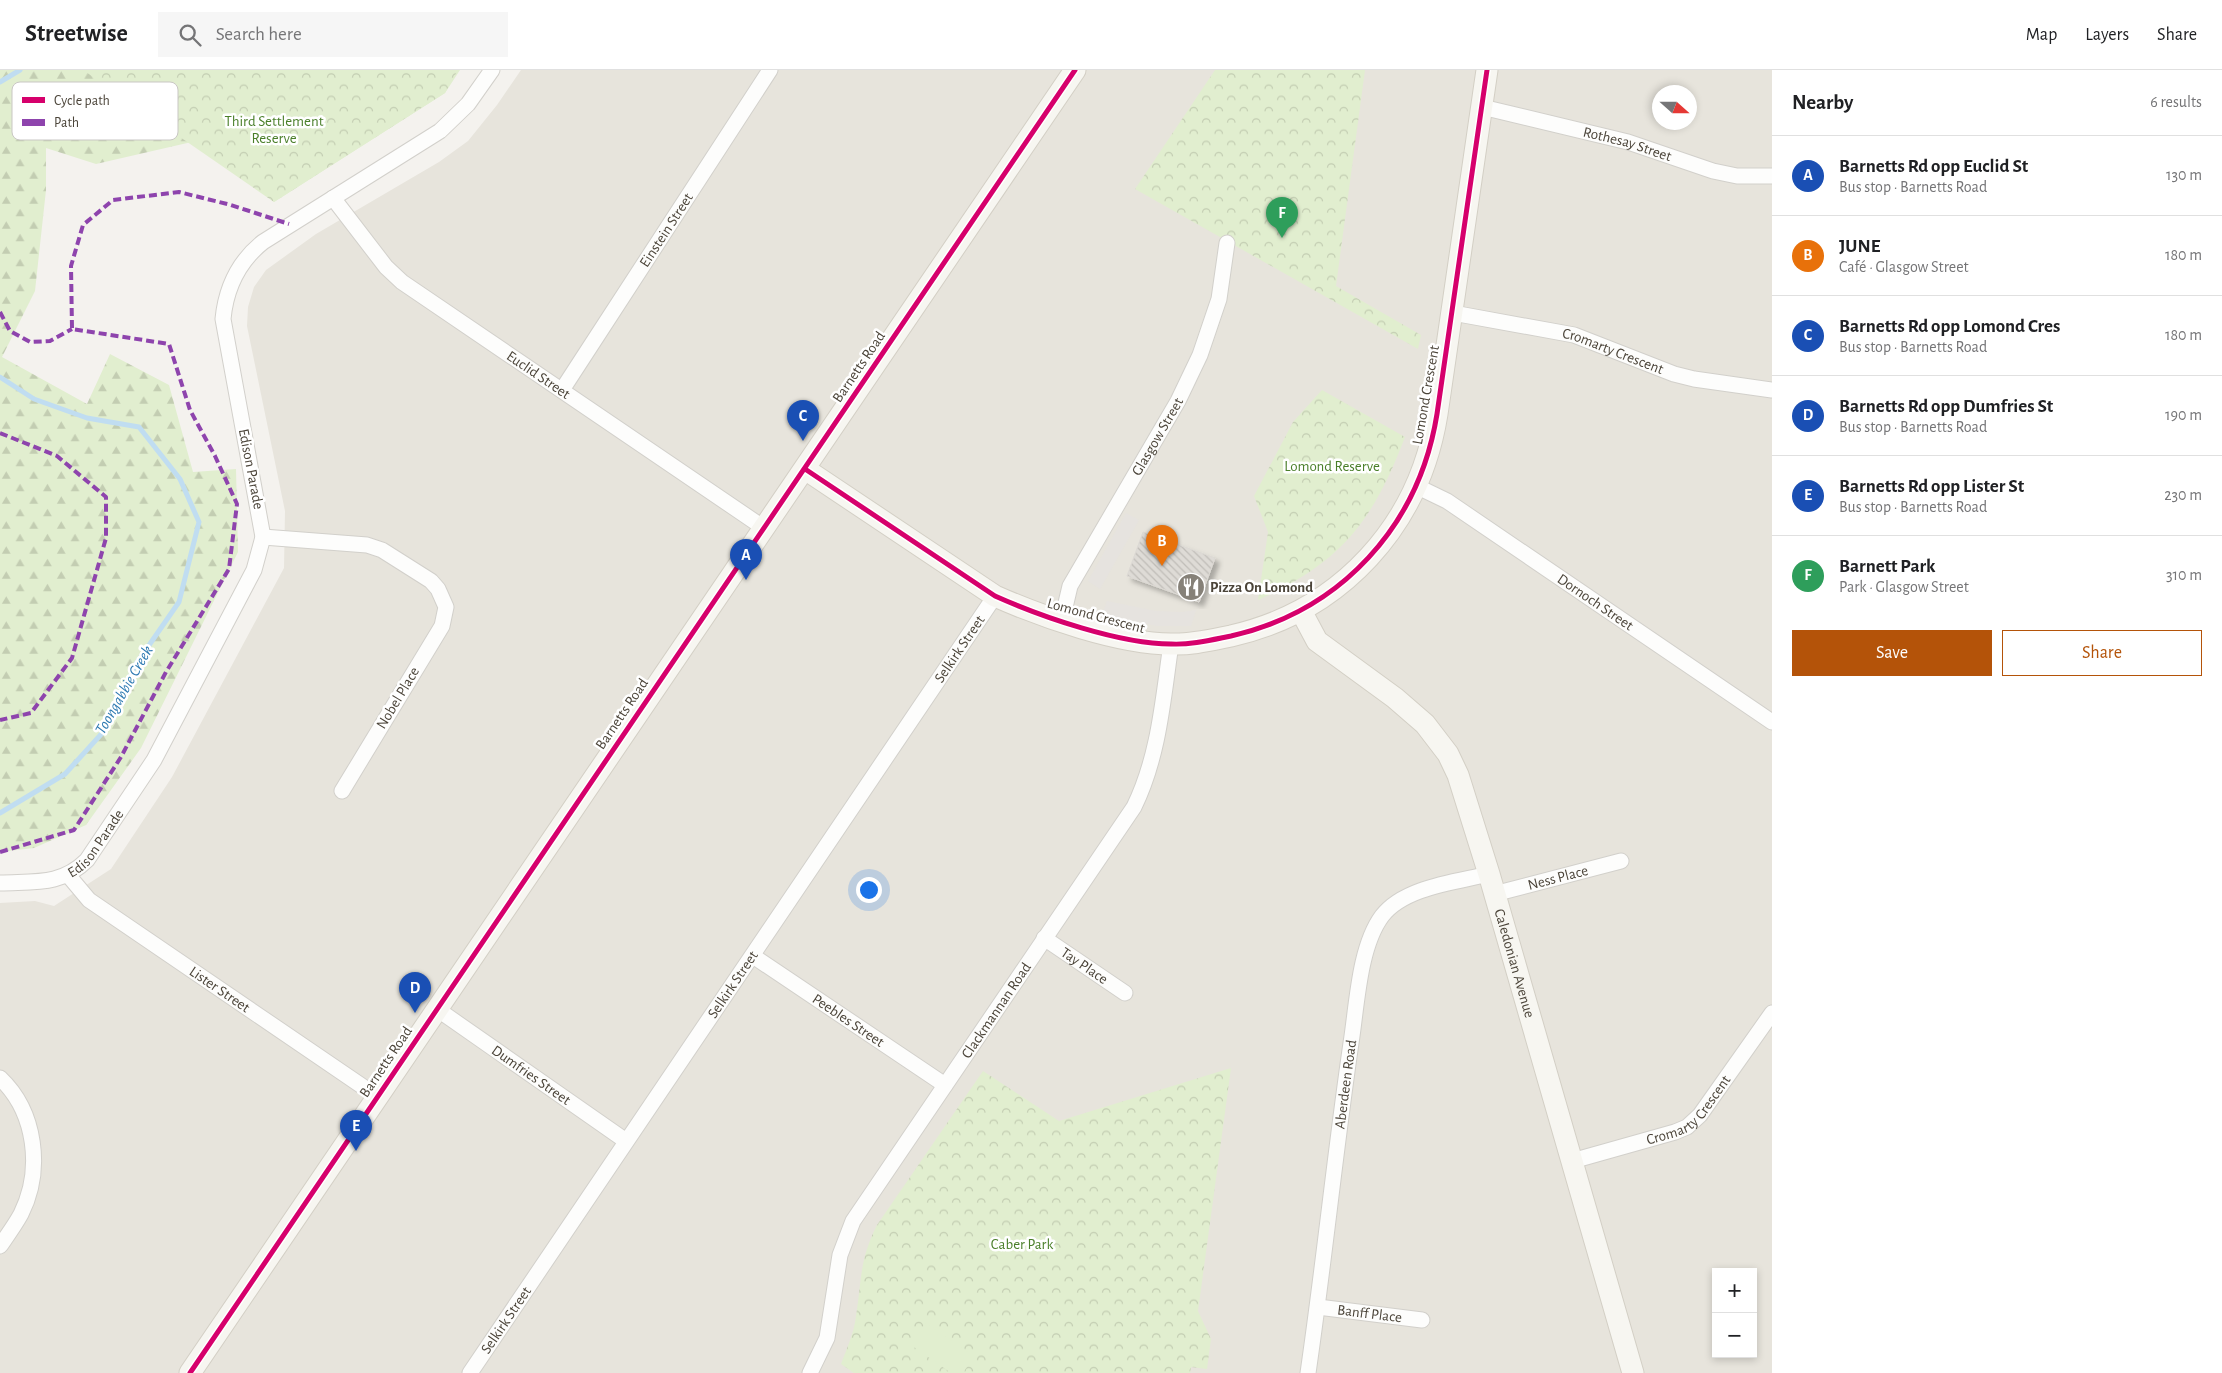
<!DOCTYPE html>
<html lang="en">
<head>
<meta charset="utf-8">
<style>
	body { margin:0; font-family:"Alegreya Sans",sans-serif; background:#f6f6f6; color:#202124 }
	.controls { position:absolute; right:15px; bottom:15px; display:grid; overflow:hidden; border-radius:0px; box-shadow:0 2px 8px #0003 }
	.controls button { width:45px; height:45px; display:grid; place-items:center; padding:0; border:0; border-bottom:1px solid #e0e0e0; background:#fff; color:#202124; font:25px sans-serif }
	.compass { position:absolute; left:1652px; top:15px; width:45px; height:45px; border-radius:50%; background:#fff; box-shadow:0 2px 8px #0003; rotate:111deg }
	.you { position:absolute; left:868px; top:819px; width:18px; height:18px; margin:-12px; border:4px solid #fff; border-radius:50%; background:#1a73e8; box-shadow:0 0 0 8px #1a73e833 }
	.badge { display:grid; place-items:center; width:32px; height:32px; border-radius:50%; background:#b45309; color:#fff; font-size:16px; font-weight:700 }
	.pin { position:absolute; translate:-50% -41px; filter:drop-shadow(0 1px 2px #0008) }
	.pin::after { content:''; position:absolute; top:26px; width:18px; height:15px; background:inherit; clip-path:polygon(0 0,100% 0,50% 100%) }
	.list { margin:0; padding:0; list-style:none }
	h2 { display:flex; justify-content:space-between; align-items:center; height:65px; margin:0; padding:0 20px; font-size:21px }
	h2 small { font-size:16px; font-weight:400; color:#757577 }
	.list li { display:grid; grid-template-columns:32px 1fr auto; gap:15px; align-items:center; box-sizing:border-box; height:80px; padding:0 20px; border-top:1px solid #e0e0e0 }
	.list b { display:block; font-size:19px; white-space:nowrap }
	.list p { margin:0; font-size:16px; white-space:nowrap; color:#757577 }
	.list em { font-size:16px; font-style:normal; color:#757577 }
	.actions { display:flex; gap:10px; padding:15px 20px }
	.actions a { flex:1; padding:11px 0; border:1px solid #b45309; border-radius:0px; text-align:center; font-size:18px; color:#b45309 }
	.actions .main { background:#b45309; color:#fff }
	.icon { flex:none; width:28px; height:28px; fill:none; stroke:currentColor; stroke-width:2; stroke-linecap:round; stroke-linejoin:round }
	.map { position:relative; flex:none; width:1772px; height:1303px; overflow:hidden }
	header { display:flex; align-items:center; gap:30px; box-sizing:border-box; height:70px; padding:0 25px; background:#fff; border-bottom:1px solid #e0e0e0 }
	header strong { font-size:24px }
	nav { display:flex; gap:28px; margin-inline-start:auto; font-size:18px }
	.search { width:350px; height:45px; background:#f6f6f6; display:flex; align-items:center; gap:12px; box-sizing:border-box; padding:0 18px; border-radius:0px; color:#757577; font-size:19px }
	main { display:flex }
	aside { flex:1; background:#fff }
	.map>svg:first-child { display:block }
	.residential { fill:#e7e4dc; fill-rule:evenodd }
	.forest { fill:url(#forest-firs) }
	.park { fill:url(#park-crowns) }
	.garden { fill:#e1eecf }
	.parking { fill:#e6e3df }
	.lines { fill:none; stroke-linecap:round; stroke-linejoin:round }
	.stream { stroke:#c0ddf1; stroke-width:5 }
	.building { fill:url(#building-back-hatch); stroke:#dcd9d4; filter:url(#shadow) }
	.street-casing { stroke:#d2d0cb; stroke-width:17 }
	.secondary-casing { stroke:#d3cfc5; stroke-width:23 }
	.street { stroke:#fdfdfc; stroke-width:15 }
	.secondary { stroke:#f7f6f1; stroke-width:21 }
	.quiet { stroke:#8e44ad; stroke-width:4; stroke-dasharray:8 4; stroke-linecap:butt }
	.cycleway-casing { stroke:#fff; stroke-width:8 }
	.cycleway { stroke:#d6006c; stroke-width:5 }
	.labels { text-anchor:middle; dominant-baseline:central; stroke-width:5; stroke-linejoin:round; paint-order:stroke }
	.park-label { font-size:15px; fill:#4a7f2a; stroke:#fff }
	.street-label { font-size:15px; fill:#4b4439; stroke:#fff }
	.poi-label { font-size:15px; font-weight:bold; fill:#4b4439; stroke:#fff; text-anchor:start }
	.water-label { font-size:16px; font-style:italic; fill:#2e7ab2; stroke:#fff }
	.key { fill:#fff; stroke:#c9c7c4; stroke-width:1 }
	.key-label { font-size:14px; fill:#4b4439 }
</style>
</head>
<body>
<header>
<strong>Streetwise</strong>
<div class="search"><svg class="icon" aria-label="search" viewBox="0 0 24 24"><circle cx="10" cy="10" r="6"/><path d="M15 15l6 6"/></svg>Search here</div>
<nav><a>Map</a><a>Layers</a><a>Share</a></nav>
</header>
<main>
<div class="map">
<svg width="1772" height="1303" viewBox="0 0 1772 1303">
	<defs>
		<pattern id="forest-firs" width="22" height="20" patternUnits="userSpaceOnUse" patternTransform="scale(1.25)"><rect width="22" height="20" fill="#e1eecf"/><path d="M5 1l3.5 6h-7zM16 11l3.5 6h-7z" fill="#c3cdb2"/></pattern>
		<pattern id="park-crowns" width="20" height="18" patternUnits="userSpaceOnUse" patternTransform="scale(1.25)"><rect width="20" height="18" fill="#e1eecf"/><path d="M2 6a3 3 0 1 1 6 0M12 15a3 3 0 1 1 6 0" fill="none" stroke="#c3cdb2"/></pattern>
		<pattern id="building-back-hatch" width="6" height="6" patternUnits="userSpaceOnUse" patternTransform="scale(1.25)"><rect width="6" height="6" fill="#dedbd6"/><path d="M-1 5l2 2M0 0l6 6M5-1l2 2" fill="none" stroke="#c0bdb8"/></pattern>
		<filter id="shadow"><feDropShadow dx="4.5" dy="4.5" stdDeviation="2.5" flood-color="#0004"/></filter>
	</defs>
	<rect width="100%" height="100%" fill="#f4f2ee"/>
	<path class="residential" d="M521 0H1772V1303H0V833L35 831 54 836 111 799 172 707 284 498 285 441 247 256 248 237 254 217 266 200 316 164 439 92 468 71 497 35ZM1660 22H1690V52H1660ZM1716 1202H1753V1284H1716Z"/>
	<polygon class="forest" points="0,0 460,0 445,23 274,132 196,71 96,94 46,78 46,120 35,221 2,287 87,334 110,284 169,315 193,402 236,399 238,482 141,678 86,755 34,778 0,782"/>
	<g class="park">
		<polygon points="83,0 458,0 445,23 274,132"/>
		<polygon points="1215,0 1365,0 1336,216 1421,265 1418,279 1135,119"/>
		<path d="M1322 320 1405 367C1373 451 1342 492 1258 530L1268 462 1254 426 1293 352Z"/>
		<path d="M1231 998 1198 1241 1211 1269 1207 1299 1191 1297 1190 1303H854L841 1294C847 1278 854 1263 856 1246 862 1209 859 1191 877 1155L983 1001 1059 1051Z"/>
	</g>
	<polygon class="garden" points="926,1253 974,1286 963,1303 951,1303 911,1275"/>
	<g class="parking">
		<polygon points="1126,443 1139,450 1100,519 1088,511"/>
		<polygon points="1107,531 1156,541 1182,542 1196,540 1191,556 1157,556 1102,545"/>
	</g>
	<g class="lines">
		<g class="stream">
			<polyline points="0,12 20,0"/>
			<polyline points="0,307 34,329 87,348 139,357 180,409 199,452 179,532 136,594 105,660 65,704 0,743"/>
		</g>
	</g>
	<polygon class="building" points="1143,462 1215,488 1199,532 1127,506"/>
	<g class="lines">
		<g class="street-casing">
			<g id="street">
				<path id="s1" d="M1482 37 1628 72 1713 101 1737 106H1772"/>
				<path id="s2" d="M333 128 386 197 402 212 764 458"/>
				<path id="s3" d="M1453 243 1574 265 1674 304 1694 309 1772 320"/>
				<path id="s4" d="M562 320 770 0"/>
				<path id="s5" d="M1416 416 1447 431 1772 652"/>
				<polyline points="263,467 367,475 382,480 431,511 438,519 446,537 442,556 342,721"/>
				<path id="s6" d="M1062 550 1070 516 1178 331 1200 285 1219 229 1227 173"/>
				<path id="s7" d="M68 805 89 830 378 1027"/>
				<path id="s8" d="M0 813C34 811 61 816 87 790L154 690 254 500 263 467 223 249C226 218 238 192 263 172L440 61 468 34 492 0"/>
				<path id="s9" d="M1494 824 1621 791"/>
				<path id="s10" d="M1044 868 1125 923"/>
				<path id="s11" d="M753 886 945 1015"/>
				<path id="s12" d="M437 939 626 1071"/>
				<path d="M0 1008C36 1042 43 1100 21 1144 15 1155 7 1166 0 1176"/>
				<path id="s13" d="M1572 1091 1675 1062 1687 1057 1700 1045 1772 943"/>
				<path id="s14" d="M1318 1237 1422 1250"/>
				<path id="s15" d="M470 1303 995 526"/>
				<path id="s16" d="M810 1303 827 1268 840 1185 853 1151 1134 737C1159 686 1163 629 1171 574"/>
				<path id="s17" d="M1308 1303C1324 1193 1335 1083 1351 973 1357 935 1359 877 1382 846 1404 817 1456 812 1489 804"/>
			</g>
		</g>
		<g class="secondary-casing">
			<g id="secondary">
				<path d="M805 399 995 526C1042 547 1120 574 1171 574 1191 575 1211 570 1231 566 1341 541 1419 456 1437 344L1487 0"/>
				<path id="s18" d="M1301 541 1317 571 1395 628 1425 654 1448 684 1458 705 1489 804 1633 1303"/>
				<polyline points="190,1303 1075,0"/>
			</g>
		</g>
		<use href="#street" class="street"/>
		<use href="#secondary" class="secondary"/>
		<g class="quiet">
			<polyline points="0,242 10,261 30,272 50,271 72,259"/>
			<polyline points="0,363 57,386 106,427 106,468 72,588 31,643 0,650"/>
			<polyline points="0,782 74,760 121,687 166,602 229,499 237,434 215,386 190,340 169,274 72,259 71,196 83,155 113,130 179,122 231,135 289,154"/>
		</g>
		<g class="cycleway-casing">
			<g id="cycleway">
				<path d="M805 399 995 526C1042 547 1120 574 1171 574 1191 575 1211 570 1231 566 1341 541 1419 456 1437 344L1487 0"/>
				<polyline points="190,1303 1075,0"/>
			</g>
		</g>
		<use href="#cycleway" class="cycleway"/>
	</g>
	<defs>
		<g id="restaurant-disc" transform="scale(1.4375)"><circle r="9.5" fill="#868178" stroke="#fff"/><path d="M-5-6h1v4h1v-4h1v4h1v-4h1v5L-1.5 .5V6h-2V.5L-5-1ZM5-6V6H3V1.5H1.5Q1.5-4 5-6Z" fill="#fff"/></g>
	</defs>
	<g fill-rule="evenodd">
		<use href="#restaurant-disc" x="1191" y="517"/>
	</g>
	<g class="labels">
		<g class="park-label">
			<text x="274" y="51">Third Settlement<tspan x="274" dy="17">Reserve</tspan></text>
			<text x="1332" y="396">Lomond Reserve</text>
			<text x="1022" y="1174">Caber Park</text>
		</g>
		<g class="street-label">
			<text stroke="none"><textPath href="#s1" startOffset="150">Rothesay Street</textPath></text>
			<text stroke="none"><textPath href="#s4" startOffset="191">Einstein Street</textPath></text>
			<text stroke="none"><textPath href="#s3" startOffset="165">Cromarty Crescent</textPath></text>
			<text transform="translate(859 297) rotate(-56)">Barnetts Road</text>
			<text stroke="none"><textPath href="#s2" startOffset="274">Euclid Street</textPath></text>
			<text transform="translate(1426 325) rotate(-80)">Lomond Crescent</text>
			<text stroke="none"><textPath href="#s6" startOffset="208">Glasgow Street</textPath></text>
			<text transform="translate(251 399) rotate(79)">Edison Parade</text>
			<text stroke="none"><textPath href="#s5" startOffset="214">Dornoch Street</textPath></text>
			<text transform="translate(1096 546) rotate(15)">Lomond Crescent</text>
			<text stroke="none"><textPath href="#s15" startOffset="874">Selkirk Street</textPath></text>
			<text transform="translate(398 628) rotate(-59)">Nobel Place</text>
			<text transform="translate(622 644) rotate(-56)">Barnetts Road</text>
			<text stroke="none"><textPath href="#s8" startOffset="111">Edison Parade</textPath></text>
			<text stroke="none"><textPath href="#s9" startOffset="66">Ness Place</textPath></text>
			<text stroke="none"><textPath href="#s18" startOffset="428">Caledonian Avenue</textPath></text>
			<text stroke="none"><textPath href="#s10" startOffset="49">Tay Place</textPath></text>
			<text stroke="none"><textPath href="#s15" startOffset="469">Selkirk Street</textPath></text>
			<text stroke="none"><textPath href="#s7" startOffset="191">Lister Street</textPath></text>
			<text stroke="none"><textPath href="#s16" startOffset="414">Clackmannan Road</textPath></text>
			<text stroke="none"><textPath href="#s11" startOffset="115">Peebles Street</textPath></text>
			<text transform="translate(386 992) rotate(-56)">Barnetts Road</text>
			<text stroke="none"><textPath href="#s12" startOffset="115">Dumfries Street</textPath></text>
			<text stroke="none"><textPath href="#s17" startOffset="291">Aberdeen Road</textPath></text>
			<text stroke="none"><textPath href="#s13" startOffset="131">Cromarty Crescent</textPath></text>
			<text stroke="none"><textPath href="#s14" startOffset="52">Banff Place</textPath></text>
			<text stroke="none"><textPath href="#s15" startOffset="64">Selkirk Street</textPath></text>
		</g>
		<g class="poi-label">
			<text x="1210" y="517">Pizza On Lomond</text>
		</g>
		<g class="water-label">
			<text transform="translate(124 620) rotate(-60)">Toongabbie Creek</text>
		</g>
	</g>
	<rect x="12" y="12" width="166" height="58" rx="8" class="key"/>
	<rect x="22" y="27" width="23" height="6" fill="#d6006c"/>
	<rect x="22" y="49" width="23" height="7" fill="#8e44ad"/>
	<g class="key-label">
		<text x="54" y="35">Cycle path</text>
		<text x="54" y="57">Path</text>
	</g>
</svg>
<div class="controls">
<button>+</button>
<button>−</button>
</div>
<svg class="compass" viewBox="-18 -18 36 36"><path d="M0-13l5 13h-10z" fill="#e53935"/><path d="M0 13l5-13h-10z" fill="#757577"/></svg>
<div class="you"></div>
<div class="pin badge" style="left:746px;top:510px;background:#1a4fb4">A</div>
<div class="pin badge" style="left:1162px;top:496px;background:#e8710a">B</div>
<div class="pin badge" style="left:803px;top:371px;background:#1a4fb4">C</div>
<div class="pin badge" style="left:415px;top:943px;background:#1a4fb4">D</div>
<div class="pin badge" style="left:356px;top:1081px;background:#1a4fb4">E</div>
<div class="pin badge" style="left:1282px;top:168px;background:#2e9e5b">F</div>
</div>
<aside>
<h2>Nearby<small>6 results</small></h2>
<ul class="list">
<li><span class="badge" style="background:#1a4fb4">A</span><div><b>Barnetts Rd opp Euclid St</b><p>Bus stop · Barnetts Road</p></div><em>130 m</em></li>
<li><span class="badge" style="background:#e8710a">B</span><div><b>JUNE</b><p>Café · Glasgow Street</p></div><em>180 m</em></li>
<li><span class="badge" style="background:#1a4fb4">C</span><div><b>Barnetts Rd opp Lomond Cres</b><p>Bus stop · Barnetts Road</p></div><em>180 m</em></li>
<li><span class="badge" style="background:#1a4fb4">D</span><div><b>Barnetts Rd opp Dumfries St</b><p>Bus stop · Barnetts Road</p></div><em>190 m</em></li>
<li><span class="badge" style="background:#1a4fb4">E</span><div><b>Barnetts Rd opp Lister St</b><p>Bus stop · Barnetts Road</p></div><em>230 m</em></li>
<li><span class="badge" style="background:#2e9e5b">F</span><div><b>Barnett Park</b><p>Park · Glasgow Street</p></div><em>310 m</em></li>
</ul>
<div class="actions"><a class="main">Save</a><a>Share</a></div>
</aside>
</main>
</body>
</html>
